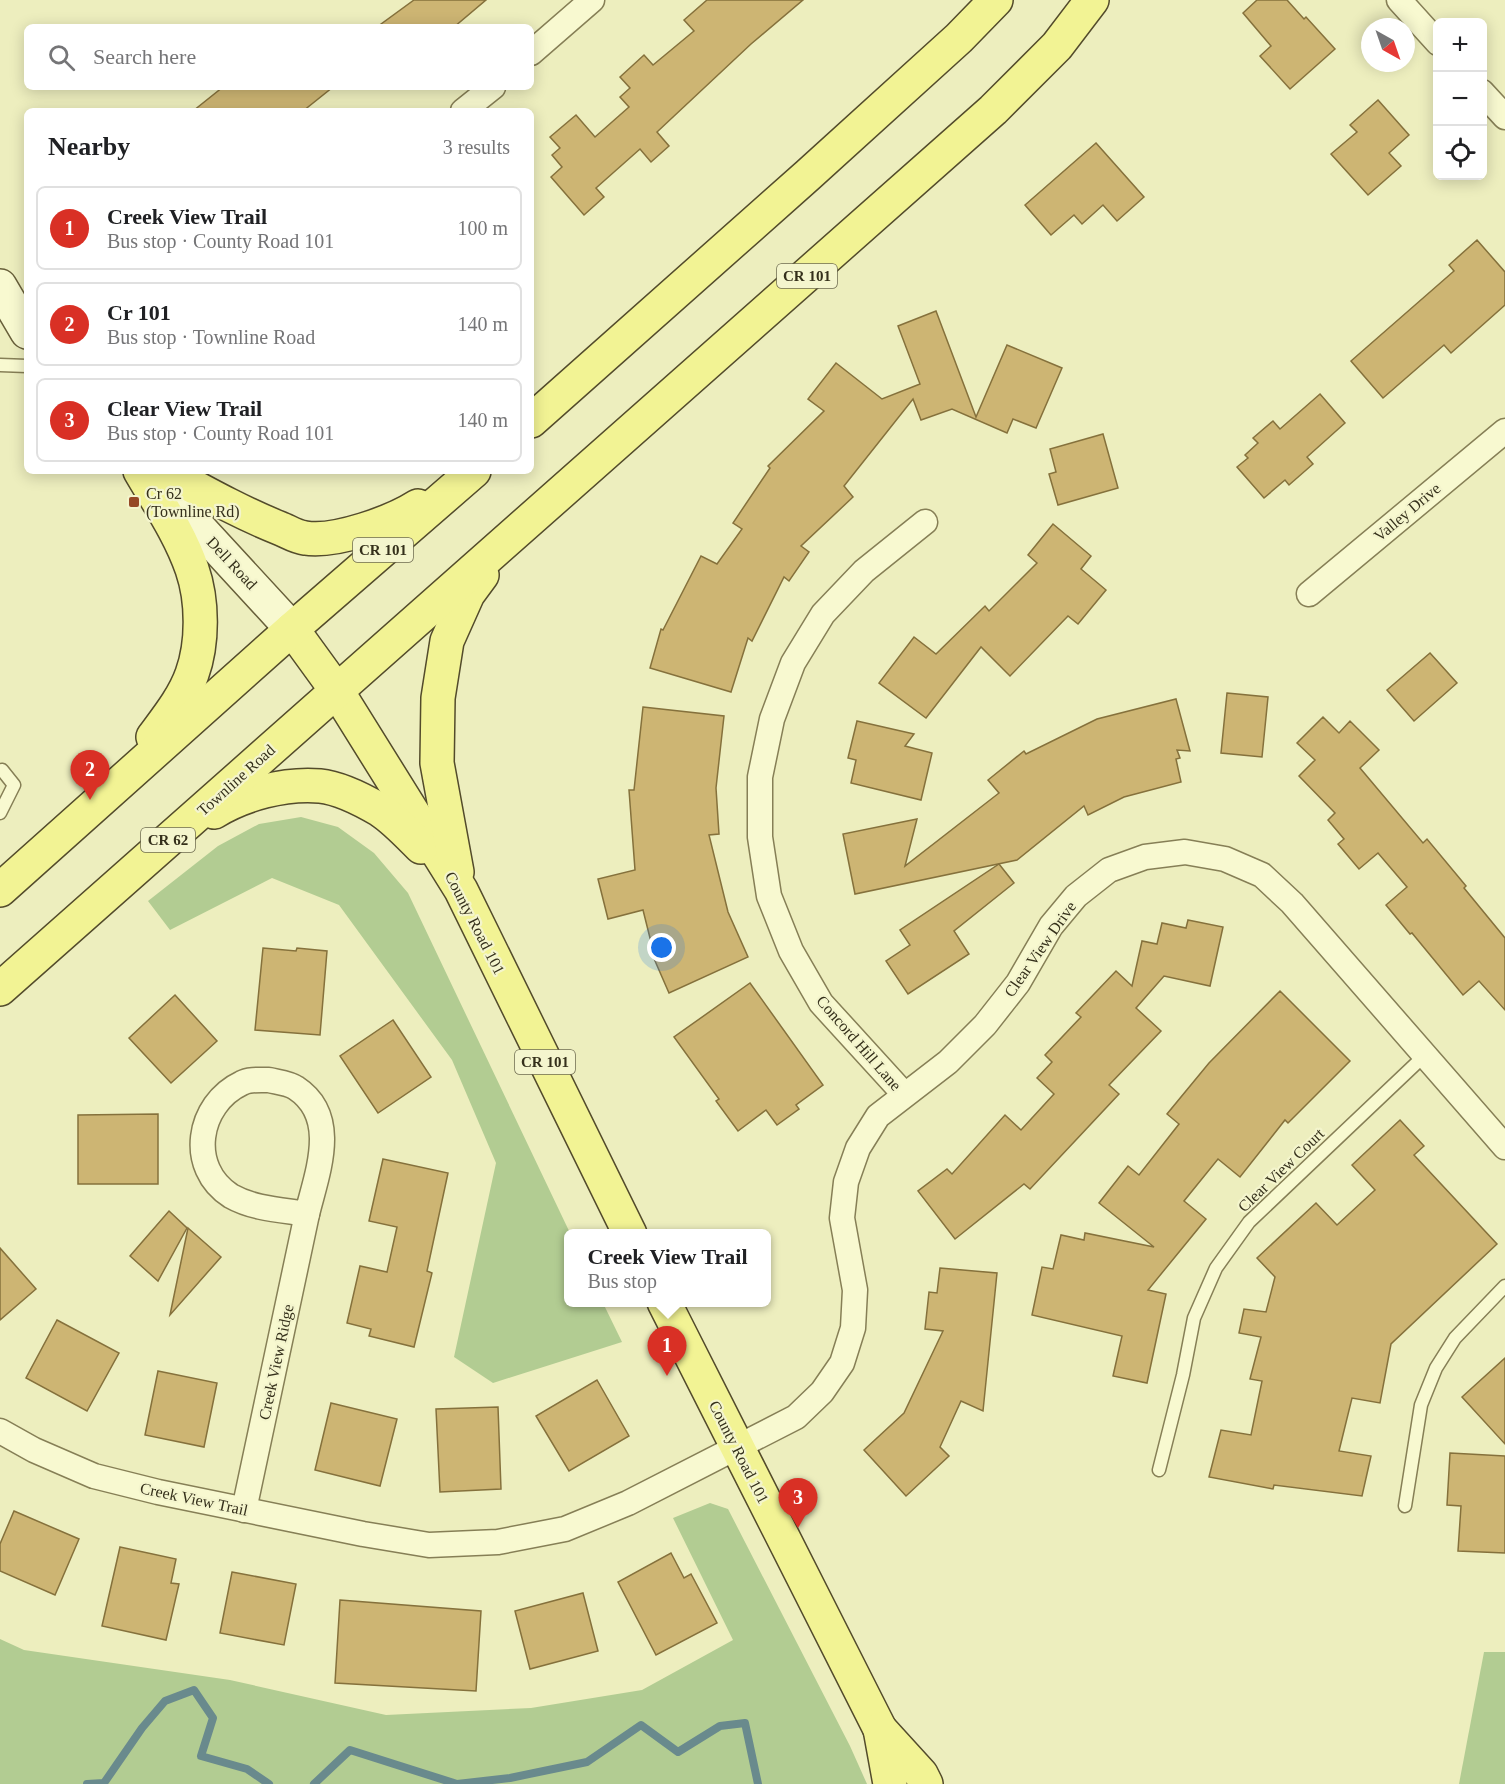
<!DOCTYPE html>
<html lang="en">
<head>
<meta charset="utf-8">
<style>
	body { margin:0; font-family:"Times New Roman",serif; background:#f2f2f2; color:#202124 }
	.controls { position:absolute; right:18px; top:18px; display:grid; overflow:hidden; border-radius:9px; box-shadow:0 3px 15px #0003 }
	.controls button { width:54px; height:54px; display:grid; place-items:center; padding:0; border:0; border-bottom:2px solid #e0e0e0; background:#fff; color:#202124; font:30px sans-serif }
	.compass { position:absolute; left:1361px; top:18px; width:54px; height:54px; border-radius:50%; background:#fff; box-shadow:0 3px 15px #0003; rotate:140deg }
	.you { position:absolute; left:662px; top:948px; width:21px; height:21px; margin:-15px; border:4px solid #fff; border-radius:50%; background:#1a73e8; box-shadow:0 0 0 9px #1a73e833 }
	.badge { display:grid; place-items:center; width:39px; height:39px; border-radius:50%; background:#d93025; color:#fff; font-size:20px; font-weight:700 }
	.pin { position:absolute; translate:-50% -50px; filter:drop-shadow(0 2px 3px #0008) }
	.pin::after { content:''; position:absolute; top:32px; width:21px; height:18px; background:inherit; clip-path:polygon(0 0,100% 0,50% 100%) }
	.popup { position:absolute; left:564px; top:1229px; width:207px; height:78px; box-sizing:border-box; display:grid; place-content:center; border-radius:9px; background:#fff; filter:drop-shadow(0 2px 4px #0005); font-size:20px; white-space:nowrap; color:#757577 }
	.popup b { font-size:22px; color:#202124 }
	.popup::after { content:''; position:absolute; left:50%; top:100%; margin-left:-12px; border:12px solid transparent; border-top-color:#fff }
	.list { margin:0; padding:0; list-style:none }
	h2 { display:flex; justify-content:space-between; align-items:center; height:78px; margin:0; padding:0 24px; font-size:26px }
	h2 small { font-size:20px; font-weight:400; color:#757577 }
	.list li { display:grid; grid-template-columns:39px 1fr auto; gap:18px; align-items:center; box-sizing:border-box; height:84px; margin:0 12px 12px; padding:0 12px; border:2px solid #e0e0e0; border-radius:9px }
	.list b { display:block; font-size:22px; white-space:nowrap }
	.list p { margin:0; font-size:20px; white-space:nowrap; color:#757577 }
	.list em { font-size:20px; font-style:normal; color:#757577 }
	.icon { flex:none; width:33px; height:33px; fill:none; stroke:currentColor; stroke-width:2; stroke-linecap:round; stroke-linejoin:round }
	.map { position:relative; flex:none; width:1505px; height:1784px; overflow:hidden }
	.search { position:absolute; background:#fff; box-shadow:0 3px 15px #0003; left:24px; top:24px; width:510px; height:66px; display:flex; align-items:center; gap:15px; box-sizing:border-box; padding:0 21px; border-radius:9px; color:#757577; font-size:22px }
	.panel { position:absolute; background:#fff; box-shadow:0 3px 15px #0003; left:24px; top:108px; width:510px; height:366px; border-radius:9px }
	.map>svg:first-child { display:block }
	.green { fill:#b2cc92 }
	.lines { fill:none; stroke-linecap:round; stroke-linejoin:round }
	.stream { stroke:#698a8d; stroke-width:8 }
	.building { fill:#cdb573; stroke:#85713c; stroke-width:1.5 }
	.lane-casing { stroke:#867f56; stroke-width:15 }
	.street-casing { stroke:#867f56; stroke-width:27 }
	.secondary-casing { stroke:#685f3a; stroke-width:36 }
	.primary-casing { stroke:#534b2b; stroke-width:36 }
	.lane { stroke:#f8f9d0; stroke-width:12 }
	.street { stroke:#f8f9d0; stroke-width:24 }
	.secondary { stroke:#f8f9d0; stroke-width:33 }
	.primary { stroke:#f2f394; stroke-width:33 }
	.poi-dot { fill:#964926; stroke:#f4f5cd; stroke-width:2 }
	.labels { text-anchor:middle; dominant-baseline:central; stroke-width:4.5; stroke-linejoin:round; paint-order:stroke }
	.shield { fill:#f4f5cd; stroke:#6e6b50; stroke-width:1.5 }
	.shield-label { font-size:15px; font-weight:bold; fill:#35301b }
	.poi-label { font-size:16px; fill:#35301b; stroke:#f4f5cd; text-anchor:start }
	.street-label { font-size:16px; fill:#35301b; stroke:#f4f5cd }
</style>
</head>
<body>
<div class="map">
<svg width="1505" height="1784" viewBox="0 0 1505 1784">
	<rect width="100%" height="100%" fill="#edeebe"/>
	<g class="green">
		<polygon points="301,817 338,827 374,853 408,893 570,1233 568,1234 568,1302 603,1303 622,1342 493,1383 454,1357 496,1163 452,1060 339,905 272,878 170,930 148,901 218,846 259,824"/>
		<polygon points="710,1503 728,1509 850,1746 867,1784 0,1784 0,1639 24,1650 230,1680 386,1715 531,1708 642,1690 733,1640 673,1518"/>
		<polygon points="1484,1652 1505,1652 1505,1784 1459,1784"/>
	</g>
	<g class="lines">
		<g class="stream">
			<polyline points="87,1784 104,1783 142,1728 165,1701 194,1690 213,1718 201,1756 247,1769 269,1784"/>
			<polyline points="314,1784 350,1750 457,1784 510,1778 587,1762 641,1725 678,1752 720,1726 745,1723 758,1784"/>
		</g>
	</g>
	<g class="building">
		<polygon points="414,0 486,0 454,27 377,27"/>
		<polygon points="707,0 803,0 751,44 657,132 669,146 651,162 640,149 596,188 604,197 584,215 551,177 562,167 552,155 560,148 550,137 576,115 595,137 629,107 620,97 630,88 620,77 644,55 653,65 694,31 684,20"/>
		<polygon points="1257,0 1287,0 1304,19 1306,17 1335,49 1290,89 1260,56 1271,46 1243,13"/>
		<polygon points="223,87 333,87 303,111 193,111"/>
		<polygon points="1378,100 1409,135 1389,153 1401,166 1368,195 1331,154 1357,132 1350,125"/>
		<polygon points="1096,143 1144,197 1117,221 1103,205 1082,224 1074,215 1051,235 1025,205"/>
		<polygon points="1477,240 1505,272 1505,305 1451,353 1444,345 1383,398 1351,361 1454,271 1449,265"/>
		<polygon points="936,311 976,417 1007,345 1062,368 1036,428 1013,419 1007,433 952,409 921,420 913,399 844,486 853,497 801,546 809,552 789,581 784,577 752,641 748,638 731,692 650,668 661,629 663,630 701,556 717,564 742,529 733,523 770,468 768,466 824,411 808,399 836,363 882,399 920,384 898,326"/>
		<polygon points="1320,394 1345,423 1307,457 1313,464 1289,485 1285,480 1264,498 1237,467 1248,458 1245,455 1258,443 1253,438 1273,421 1280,429"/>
		<polygon points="1103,434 1118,488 1058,505 1049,474 1056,472 1050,449"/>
		<polygon points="1053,524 1091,556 1081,569 1106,590 1078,624 1068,616 1010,676 981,647 926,718 879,683 914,637 936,654 985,606 989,611 1037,563 1028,555"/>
		<polygon points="1430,653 1457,683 1414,721 1387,690"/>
		<polygon points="1227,693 1268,697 1262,757 1221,753"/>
		<polygon points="1176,699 1190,751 1177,750 1180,758 1176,759 1181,782 1124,797 1088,815 1084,806 1017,860 855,894 843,834 917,819 905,866 999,793 988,780 1024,751 1026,754 1097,719"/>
		<polygon points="643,707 724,716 716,788 719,834 709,835 728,912 748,957 669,993 652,954 654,954 643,910 608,919 598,879 635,870 629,790 634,790"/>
		<polygon points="1323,717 1339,733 1350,721 1379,750 1360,768 1423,843 1427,839 1466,886 1464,888 1505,938 1505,1010 1479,981 1463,995 1412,933 1410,934 1386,905 1407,887 1378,853 1359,869 1338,844 1344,839 1328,820 1335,813 1299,776 1315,760 1297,743"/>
		<polygon points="857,721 914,734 905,746 932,753 921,800 851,783 856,760 848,758"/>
		<polygon points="999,864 1014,883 954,931 969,954 908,994 886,961 910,945 900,930"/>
		<polygon points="1188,920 1223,927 1210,986 1164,976 1136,1008 1161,1031 1109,1085 1119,1094 1030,1189 1024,1184 955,1239 918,1191 947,1169 952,1174 1005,1115 1021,1130 1054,1094 1037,1078 1052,1062 1045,1055 1081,1017 1076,1013 1116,971 1132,986 1142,941 1157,944 1162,923 1186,928"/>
		<polygon points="263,948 296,951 297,948 327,951 320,1035 255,1030"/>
		<polygon points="750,983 823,1085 796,1105 799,1109 777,1125 766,1110 738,1131 716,1101 719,1099 674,1037"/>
		<polygon points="1280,991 1350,1061 1288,1123 1285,1120 1240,1177 1218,1159 1184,1201 1206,1219 1148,1290 1166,1294 1147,1383 1113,1376 1122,1336 1032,1315 1042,1267 1053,1269 1061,1235 1084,1240 1085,1233 1154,1247 1099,1203 1128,1166 1139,1175 1179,1124 1167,1114 1209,1063"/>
		<polygon points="175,995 217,1041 171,1083 129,1038"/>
		<polygon points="393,1020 431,1077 378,1113 340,1056"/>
		<polygon points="158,1114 158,1184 78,1184 78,1115"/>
		<polygon points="1400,1120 1424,1146 1414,1155 1497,1244 1391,1344 1380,1403 1352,1398 1339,1451 1371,1456 1362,1496 1274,1485 1273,1489 1209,1477 1221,1430 1251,1435 1262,1381 1250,1379 1261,1337 1239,1333 1244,1309 1266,1312 1275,1277 1257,1258 1316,1203 1337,1225 1375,1190 1352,1165"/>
		<polygon points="383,1159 448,1173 427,1271 432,1273 414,1347 369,1336 371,1329 347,1323 360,1266 387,1272 397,1227 369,1221"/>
		<polygon points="169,1211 187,1228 158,1281 130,1256"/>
		<polygon points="188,1228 221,1257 170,1315"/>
		<polygon points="0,1248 36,1289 0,1320"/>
		<polygon points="940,1268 997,1273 983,1411 961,1401 940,1447 949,1456 906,1496 864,1450 904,1413 943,1331 925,1329 929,1292 937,1293"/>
		<polygon points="57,1320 119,1353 87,1411 26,1378"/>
		<polygon points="1505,1358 1505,1444 1462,1397"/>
		<polygon points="158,1371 217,1383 204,1447 145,1435"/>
		<polygon points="597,1380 629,1436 569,1471 536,1416"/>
		<polygon points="331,1403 397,1419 380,1486 315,1470"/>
		<polygon points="498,1407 501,1489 440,1492 436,1409"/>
		<polygon points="1450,1453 1505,1456 1505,1553 1458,1551 1461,1506 1447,1505"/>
		<polygon points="14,1511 79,1539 55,1595 0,1571 0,1544"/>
		<polygon points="120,1547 176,1559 171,1583 179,1584 166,1640 102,1626"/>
		<polygon points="671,1553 684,1578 691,1574 717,1623 656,1655 618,1582"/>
		<polygon points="232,1572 296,1584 284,1645 220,1633"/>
		<polygon points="583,1593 598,1651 530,1669 515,1611"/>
		<polygon points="340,1600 481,1611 476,1691 335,1683"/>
	</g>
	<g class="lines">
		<g class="lane-casing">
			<g id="lane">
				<polyline points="0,365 27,366"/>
				<polyline points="0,813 14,785 2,770"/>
				<polyline points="1159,1470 1183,1375 1194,1318 1216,1268 1249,1222 1424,1056"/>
				<polyline points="1405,1506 1421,1405 1436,1368 1455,1338 1505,1286"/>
			</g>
		</g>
		<g class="street-casing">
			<g id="street">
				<polyline points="1399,0 1438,43"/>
				<polyline points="531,53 592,0"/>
				<polyline points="1482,92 1505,117"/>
				<polyline points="463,111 493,87"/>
				<polyline points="1309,594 1505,431"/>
				<path d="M269 1080C277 1082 289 1083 296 1088 340 1117 317 1173 307 1214 282 1210 254 1209 231 1196 187 1168 197 1104 242 1083 249 1079 261 1080 269 1080Z"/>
				<polyline points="904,1094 821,1003 791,951 769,896 760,837 760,777 772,719 793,663 823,614 864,571 925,522"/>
				<polyline points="0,1431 34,1450 94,1476 158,1492 363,1534 429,1545 498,1542 565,1529 628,1503 796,1417 822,1392 842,1363 853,1328 855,1290 842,1218 846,1182 858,1148 878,1116 948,1062 985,1025 1018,983 1051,926 1076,896 1109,870 1145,857 1185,852 1225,859 1262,875 1292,903 1505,1147"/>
				<polyline points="244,1510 307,1214"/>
			</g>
		</g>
		<g class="secondary-casing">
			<g id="secondary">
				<polyline points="0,286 27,332"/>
				<polyline points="153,478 292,629"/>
			</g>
		</g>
		<g class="primary-casing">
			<g id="primary">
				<polyline points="531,421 808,175 959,38 996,0"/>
				<path d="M140 471C158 502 180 534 192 569 203 601 203 643 192 674 184 697 167 718 153 737"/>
				<path d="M165 471C202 491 239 512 279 528 287 531 296 537 305 538 335 543 393 522 418 506"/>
				<polyline points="292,629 337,691 461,890 630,1234"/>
				<path d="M214 812C244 794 284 783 320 786 339 788 363 800 380 810 394 819 409 835 421 847"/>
				<polyline points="457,872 437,763 438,698 447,641 468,594 482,575"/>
				<polyline points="0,890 292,629 474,471"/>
				<polyline points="0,989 993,110 1057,46 1092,0"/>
				<polyline points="664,1302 880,1729 921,1774 926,1784"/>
				<polyline points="880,1729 890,1784"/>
			</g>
		</g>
		<use href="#lane" class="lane"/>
		<use href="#street" class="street"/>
		<use href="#secondary" class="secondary"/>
		<use href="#primary" class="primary"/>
	</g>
	<rect class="poi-dot" x="128" y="496" width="12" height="12" rx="3"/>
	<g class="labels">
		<g class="shield">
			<rect x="777" y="264" width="60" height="24" rx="4.5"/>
			<rect x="353" y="538" width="60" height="24" rx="4.5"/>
			<rect x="141" y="828" width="54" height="24" rx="4.5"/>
			<rect x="515" y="1050" width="60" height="24" rx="4.5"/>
		</g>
		<g class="shield-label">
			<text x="807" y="276">CR 101</text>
			<text x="383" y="550">CR 101</text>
			<text x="168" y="840">CR 62</text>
			<text x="545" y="1062">CR 101</text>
		</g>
		<g class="poi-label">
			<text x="146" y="493">Cr 62<tspan x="146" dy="18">(Townline Rd)</tspan></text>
		</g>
		<g class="street-label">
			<text transform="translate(1407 512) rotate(-40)">Valley Drive</text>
			<text transform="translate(232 563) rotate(47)">Dell Road</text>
			<text transform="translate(236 780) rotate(-42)">Townline Road</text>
			<text transform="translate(475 923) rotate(63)">County Road 101</text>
			<text transform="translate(1040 949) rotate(-55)">Clear View Drive</text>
			<text transform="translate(859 1043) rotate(49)">Concord Hill Lane</text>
			<text transform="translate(1281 1170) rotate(-44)">Clear View Court</text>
			<text transform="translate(276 1362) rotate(-78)">Creek View Ridge</text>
			<text transform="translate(739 1452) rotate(63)">County Road 101</text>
			<text transform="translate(194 1499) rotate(12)">Creek View Trail</text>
		</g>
	</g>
</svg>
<div class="controls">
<button>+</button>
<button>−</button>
<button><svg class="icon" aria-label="locate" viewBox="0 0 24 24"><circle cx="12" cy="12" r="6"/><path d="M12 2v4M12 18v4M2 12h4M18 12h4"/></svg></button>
</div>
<svg class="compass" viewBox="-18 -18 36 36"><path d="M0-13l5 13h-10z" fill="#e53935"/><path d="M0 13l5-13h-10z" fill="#757577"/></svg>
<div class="you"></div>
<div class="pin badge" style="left:667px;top:1376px">1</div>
<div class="popup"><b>Creek View Trail</b>Bus stop</div>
<div class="pin badge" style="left:90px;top:800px">2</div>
<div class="pin badge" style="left:798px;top:1528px">3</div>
<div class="search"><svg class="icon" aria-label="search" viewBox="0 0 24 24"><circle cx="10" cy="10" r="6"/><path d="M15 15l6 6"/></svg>Search here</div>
<section class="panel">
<h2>Nearby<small>3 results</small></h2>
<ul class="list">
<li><span class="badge">1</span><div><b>Creek View Trail</b><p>Bus stop · County Road 101</p></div><em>100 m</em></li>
<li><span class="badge">2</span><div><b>Cr 101</b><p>Bus stop · Townline Road</p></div><em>140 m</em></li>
<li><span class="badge">3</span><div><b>Clear View Trail</b><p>Bus stop · County Road 101</p></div><em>140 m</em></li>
</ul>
</section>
</div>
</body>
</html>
